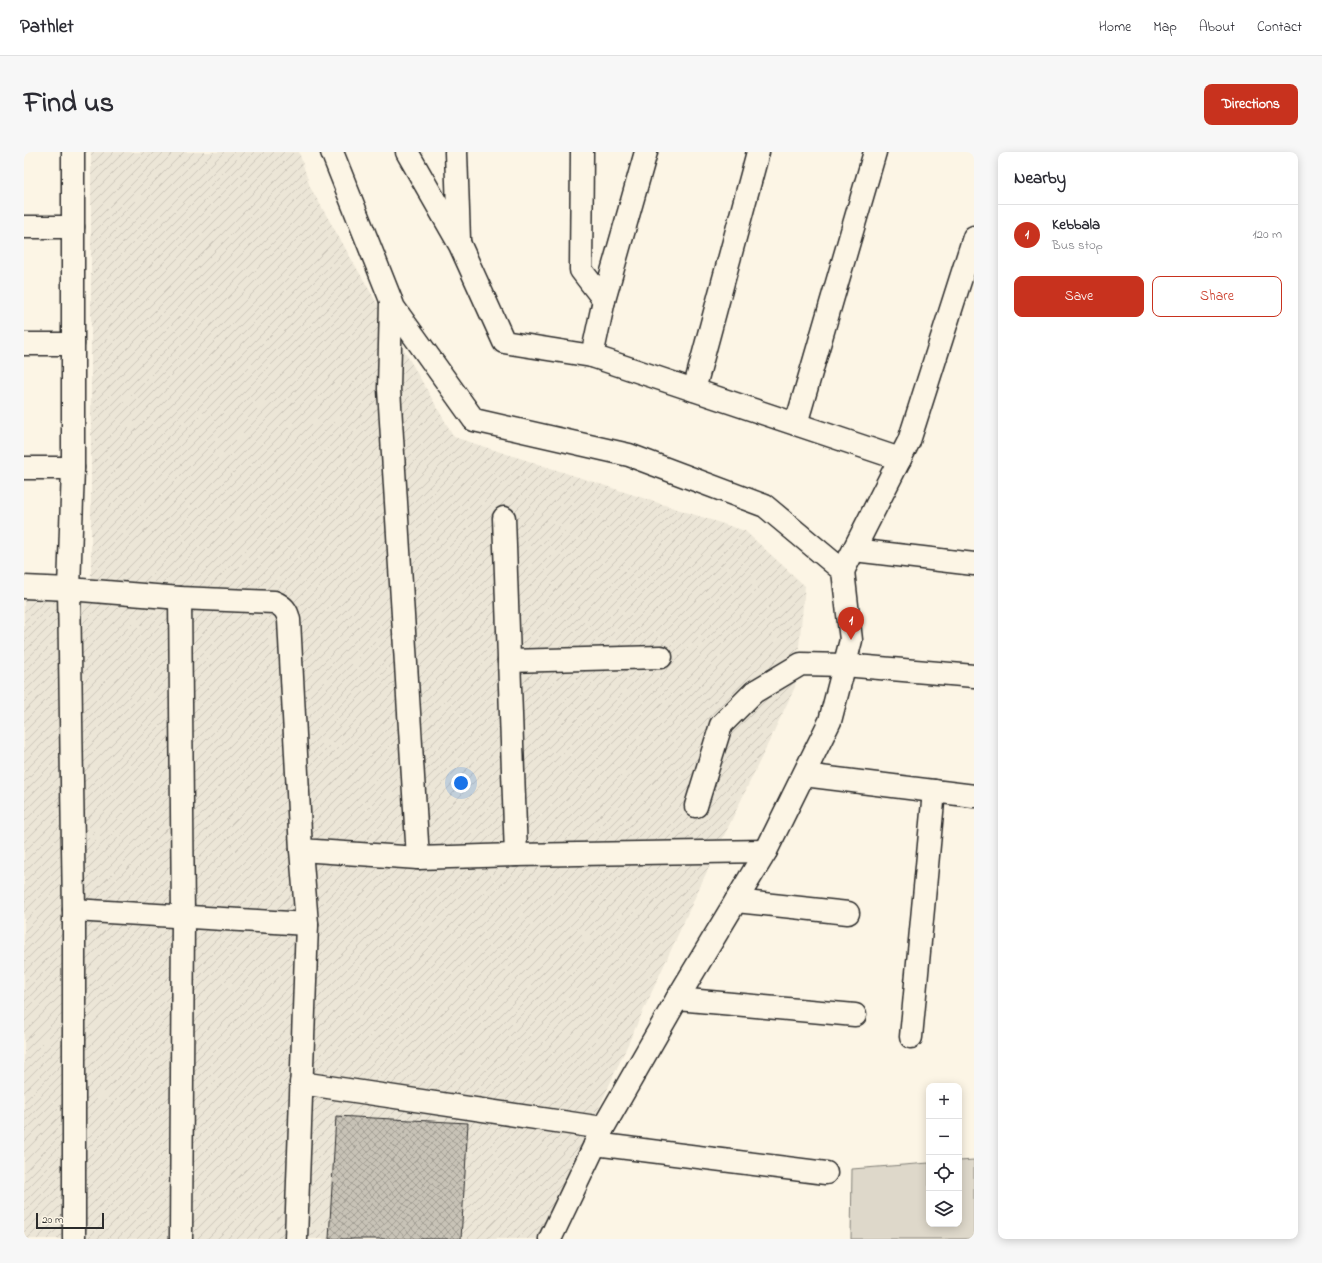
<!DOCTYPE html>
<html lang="en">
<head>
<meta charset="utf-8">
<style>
	body { margin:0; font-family:"Indie Flower",sans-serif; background:#f7f7f7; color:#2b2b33 }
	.controls { position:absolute; right:12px; bottom:12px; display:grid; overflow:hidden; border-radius:8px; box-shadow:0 2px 10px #0003 }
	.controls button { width:36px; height:36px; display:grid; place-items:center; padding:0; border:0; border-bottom:1px solid #e1e1e2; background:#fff; color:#2b2b33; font:20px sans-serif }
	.scale { position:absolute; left:12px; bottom:10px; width:68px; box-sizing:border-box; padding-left:4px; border:2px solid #2b2b2b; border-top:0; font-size:11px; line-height:14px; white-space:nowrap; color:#2b2b2b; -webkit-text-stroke:3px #fcf5e5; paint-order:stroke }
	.you { position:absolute; left:437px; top:631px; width:14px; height:14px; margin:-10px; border:3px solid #fff; border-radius:50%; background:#1a73e8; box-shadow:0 0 0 6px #1a73e833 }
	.badge { display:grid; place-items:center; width:26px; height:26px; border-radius:50%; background:#c8321e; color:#fff; font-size:13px; font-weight:700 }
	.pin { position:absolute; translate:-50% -33px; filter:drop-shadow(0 1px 2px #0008) }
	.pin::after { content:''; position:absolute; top:21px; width:14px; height:12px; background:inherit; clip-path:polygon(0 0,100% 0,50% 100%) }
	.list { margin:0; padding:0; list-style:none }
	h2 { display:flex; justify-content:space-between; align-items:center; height:52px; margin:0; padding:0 16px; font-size:17px }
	h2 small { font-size:13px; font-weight:400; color:#7c7c81 }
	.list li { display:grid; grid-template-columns:26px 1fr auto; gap:12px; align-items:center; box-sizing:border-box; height:60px; padding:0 16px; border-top:1px solid #e1e1e2 }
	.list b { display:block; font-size:15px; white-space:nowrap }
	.list p { margin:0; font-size:13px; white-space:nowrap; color:#7c7c81 }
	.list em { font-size:13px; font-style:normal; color:#7c7c81 }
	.actions { display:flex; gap:8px; padding:12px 16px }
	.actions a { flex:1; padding:9px 0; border:1px solid #c8321e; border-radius:8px; text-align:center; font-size:14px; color:#c8321e }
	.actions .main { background:#c8321e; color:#fff }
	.icon { flex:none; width:22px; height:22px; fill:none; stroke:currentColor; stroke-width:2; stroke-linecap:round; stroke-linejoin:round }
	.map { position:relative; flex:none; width:950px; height:1087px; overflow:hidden; border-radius:8px }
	header { display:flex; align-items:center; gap:24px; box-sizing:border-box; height:56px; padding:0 20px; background:#fff; border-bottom:1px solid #e1e1e2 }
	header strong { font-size:19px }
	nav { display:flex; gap:22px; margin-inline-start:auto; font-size:14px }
	.intro { display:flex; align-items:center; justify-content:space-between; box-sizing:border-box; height:96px; padding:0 24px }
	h1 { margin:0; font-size:28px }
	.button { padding:10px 18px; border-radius:8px; background:#c8321e; color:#fff; font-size:14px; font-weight:700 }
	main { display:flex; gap:24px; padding:0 24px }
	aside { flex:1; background:#fff; border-radius:8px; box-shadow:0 2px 10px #0003 }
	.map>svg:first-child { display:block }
	.industrial { fill:url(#industrial-furrows) }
	.green { fill:#ded8ca; stroke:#84827a }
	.building { fill:url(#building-cross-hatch); stroke:#2b2b2b }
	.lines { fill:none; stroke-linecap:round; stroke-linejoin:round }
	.minor-casing { stroke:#2b2b2b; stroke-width:25 }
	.minor { stroke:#fcf5e5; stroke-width:22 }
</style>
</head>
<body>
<header>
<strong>Pathlet</strong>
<nav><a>Home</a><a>Map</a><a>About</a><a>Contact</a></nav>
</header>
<div class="intro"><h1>Find us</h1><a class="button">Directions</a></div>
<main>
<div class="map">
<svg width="950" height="1087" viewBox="0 0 950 1087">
	<defs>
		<pattern id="industrial-furrows" width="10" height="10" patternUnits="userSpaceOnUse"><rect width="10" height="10" fill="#ece6d7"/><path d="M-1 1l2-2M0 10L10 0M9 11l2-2" fill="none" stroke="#cbc5b9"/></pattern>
		<pattern id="building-cross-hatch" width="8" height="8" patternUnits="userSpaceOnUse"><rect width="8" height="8" fill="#c8c3b7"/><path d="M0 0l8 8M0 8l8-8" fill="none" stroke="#a39f95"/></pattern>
	</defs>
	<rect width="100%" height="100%" fill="#fcf5e5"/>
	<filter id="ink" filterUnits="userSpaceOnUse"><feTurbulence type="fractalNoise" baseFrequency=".025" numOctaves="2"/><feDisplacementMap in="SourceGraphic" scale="8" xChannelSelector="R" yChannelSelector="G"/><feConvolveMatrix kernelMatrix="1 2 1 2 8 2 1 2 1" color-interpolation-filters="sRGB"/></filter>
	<g filter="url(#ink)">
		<polygon class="industrial" points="67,0 275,0 286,35 430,285 721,379 781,434 771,535 678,730 515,1087 0,1087 0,441 67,443"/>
		<polygon class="green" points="950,1008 950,1087 827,1087 828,1017 905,1011 905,1072 935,1072 935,1009"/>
		<polygon class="building" points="312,964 444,971 437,1087 305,1087"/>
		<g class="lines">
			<g class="minor-casing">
				<g id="minor">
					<polyline points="49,0 49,316 45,437 50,758 50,1087"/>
					<polyline points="308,0 370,156 450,268 605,303 741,354 819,419 827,488 806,569 742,699 653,847 579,976 526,1087"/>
					<polyline points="383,0 436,93 480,190 568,204 580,148 557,118 558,0"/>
					<polyline points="432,0 435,88"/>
					<polyline points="0,75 49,75"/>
					<polyline points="580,148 622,0"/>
					<polyline points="367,149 365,237 394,706"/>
					<polyline points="0,192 49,192"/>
					<polyline points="568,204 876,307"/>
					<polyline points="670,238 734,0"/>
					<polyline points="772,272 851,0"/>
					<polyline points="0,316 49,316"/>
					<polyline points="480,366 492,703"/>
					<polyline points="830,398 950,412"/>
					<polyline points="819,419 885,289 950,85"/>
					<path d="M0 435 45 437 156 446 250 450C259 454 263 458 265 468L277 698 394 706 492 703 742 699"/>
					<polyline points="156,446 159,764 157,1087"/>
					<polyline points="485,509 637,505"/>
					<polyline points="780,623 950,644"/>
					<polyline points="672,654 697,573 730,540 777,512 820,513 950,524"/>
					<polyline points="712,749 824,761"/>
					<polyline points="50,758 283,772"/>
					<polyline points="653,847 831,863"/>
					<polyline points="887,885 910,639"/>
					<polyline points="277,931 579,976"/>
					<polyline points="571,992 802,1021"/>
					<polyline points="272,1087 283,772 277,698"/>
				</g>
			</g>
			<use href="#minor" class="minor"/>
		</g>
	</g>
</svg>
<div class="controls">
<button>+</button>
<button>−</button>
<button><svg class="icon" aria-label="locate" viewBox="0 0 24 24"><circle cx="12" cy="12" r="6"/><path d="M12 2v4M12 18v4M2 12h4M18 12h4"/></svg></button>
<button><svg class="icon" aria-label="layers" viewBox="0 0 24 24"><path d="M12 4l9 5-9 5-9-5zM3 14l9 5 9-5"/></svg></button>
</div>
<div class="scale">20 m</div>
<div class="you"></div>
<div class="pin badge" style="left:827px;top:488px">1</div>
</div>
<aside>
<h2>Nearby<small></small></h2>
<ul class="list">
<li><span class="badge">1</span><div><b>Kebbala</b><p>Bus stop</p></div><em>120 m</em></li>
</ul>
<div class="actions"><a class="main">Save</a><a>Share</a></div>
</aside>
</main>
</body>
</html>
